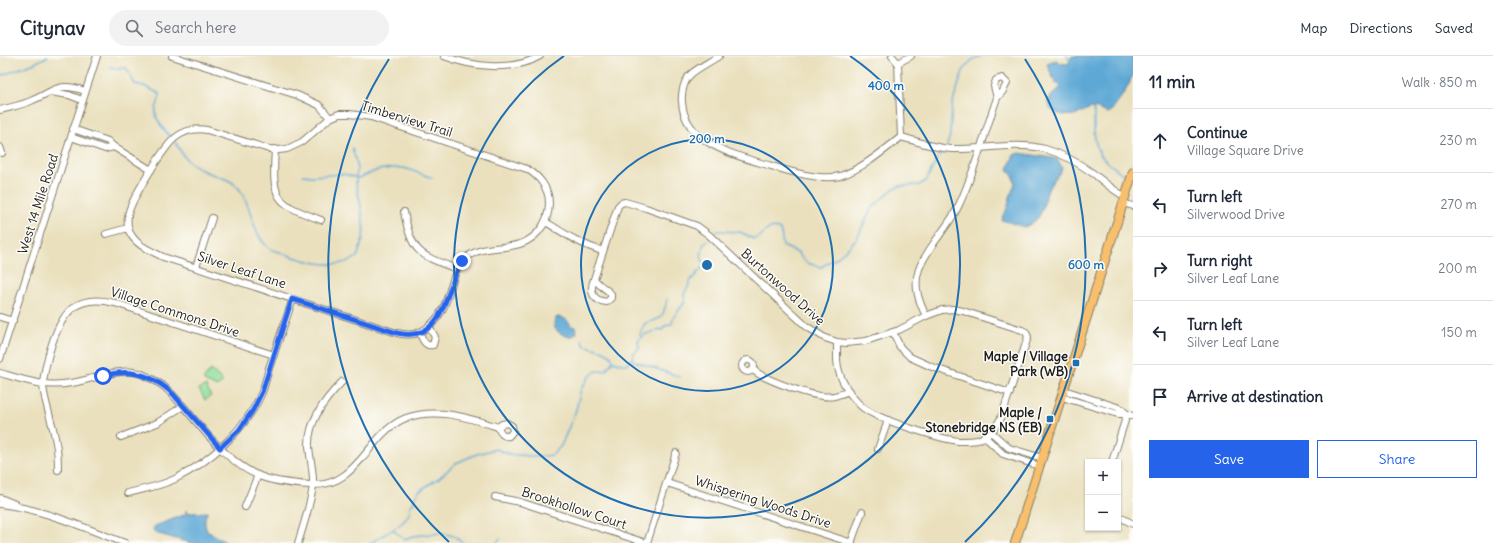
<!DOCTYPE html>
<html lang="en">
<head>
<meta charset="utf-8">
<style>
	body { margin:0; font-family:Delius,sans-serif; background:#f2f2f3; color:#1f2937 }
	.controls { position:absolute; right:12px; bottom:12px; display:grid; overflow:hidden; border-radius:0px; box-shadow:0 1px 3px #0004 }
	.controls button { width:36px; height:36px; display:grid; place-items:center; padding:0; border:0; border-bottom:1px solid #e0e1e3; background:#fff; color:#1f2937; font:20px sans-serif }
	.stop { position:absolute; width:12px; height:12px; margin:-9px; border:3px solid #2563eb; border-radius:50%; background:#fff }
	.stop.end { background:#2563eb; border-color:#fff; box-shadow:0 1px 4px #0008 }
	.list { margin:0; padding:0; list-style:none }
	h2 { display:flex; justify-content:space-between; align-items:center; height:52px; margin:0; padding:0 16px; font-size:17px }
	h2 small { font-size:13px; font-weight:400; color:#747a83 }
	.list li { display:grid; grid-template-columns:26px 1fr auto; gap:12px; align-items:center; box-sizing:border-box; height:64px; padding:0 16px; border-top:1px solid #e0e1e3 }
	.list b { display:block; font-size:15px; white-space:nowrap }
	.list p { margin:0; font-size:13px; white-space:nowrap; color:#747a83 }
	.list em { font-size:13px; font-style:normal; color:#747a83 }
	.actions { display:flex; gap:8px; padding:12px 16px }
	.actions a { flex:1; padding:9px 0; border:1px solid #2563eb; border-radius:0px; text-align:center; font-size:14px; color:#2563eb }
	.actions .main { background:#2563eb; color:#fff }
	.icon { flex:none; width:22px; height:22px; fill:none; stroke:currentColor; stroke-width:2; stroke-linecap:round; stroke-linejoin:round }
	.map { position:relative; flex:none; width:1133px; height:487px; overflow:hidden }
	header { display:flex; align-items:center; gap:24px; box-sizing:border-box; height:56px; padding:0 20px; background:#fff; border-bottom:1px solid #e0e1e3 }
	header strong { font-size:19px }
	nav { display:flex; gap:22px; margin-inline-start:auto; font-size:14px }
	.search { width:280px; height:36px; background:#f2f2f3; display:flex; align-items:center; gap:10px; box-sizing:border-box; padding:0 14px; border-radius:22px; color:#747a83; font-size:15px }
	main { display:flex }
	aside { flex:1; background:#fff }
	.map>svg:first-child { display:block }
	.green { fill:#90df9d; stroke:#567e5c }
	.water { fill:#5da8d5; stroke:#3c6278 }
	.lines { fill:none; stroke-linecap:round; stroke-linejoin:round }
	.stream { stroke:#5da8d5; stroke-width:1.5 }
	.minor-casing { stroke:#837e6c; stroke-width:8 }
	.major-casing { stroke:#837e6c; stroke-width:10 }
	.minor { stroke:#fff; stroke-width:6 }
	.major { stroke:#f8bf6c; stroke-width:8 }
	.route { stroke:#2563eb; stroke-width:5 }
	.ring { fill:none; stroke:#1f6fb2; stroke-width:2 }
	.poi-dot { fill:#1f6fb2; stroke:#fdfcf7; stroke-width:1.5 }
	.labels { text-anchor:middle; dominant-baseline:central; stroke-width:3; stroke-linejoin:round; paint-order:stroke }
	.street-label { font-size:13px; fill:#1c1c1c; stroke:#fdfcf7 }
	.poi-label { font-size:13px; font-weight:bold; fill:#1c1c1c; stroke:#fdfcf7; text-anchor:end }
	.centre { fill:#1f6fb2; stroke:#fdfcf7; stroke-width:2 }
	.ring-label { font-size:12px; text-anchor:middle; font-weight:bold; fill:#1f6fb2; stroke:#fdfcf7; stroke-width:3; stroke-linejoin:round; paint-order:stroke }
</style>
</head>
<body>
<header>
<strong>Citynav</strong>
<div class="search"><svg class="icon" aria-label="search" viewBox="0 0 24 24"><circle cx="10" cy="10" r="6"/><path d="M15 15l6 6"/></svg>Search here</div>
<nav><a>Map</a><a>Directions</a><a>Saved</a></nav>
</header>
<main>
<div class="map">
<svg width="1133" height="487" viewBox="0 0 1133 487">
	<rect width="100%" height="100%" fill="#fdfcf7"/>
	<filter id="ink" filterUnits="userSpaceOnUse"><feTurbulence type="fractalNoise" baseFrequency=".025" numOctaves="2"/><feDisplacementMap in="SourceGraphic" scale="8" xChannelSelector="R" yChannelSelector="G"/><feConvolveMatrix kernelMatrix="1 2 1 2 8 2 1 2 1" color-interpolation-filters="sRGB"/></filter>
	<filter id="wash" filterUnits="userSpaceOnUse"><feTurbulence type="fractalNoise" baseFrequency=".012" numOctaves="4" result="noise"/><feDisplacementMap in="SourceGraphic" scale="16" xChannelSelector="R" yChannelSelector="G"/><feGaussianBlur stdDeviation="0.9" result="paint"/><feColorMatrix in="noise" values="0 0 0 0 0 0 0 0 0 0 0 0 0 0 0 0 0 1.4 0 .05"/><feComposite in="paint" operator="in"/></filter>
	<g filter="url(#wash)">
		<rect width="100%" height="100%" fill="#eae0bd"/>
		<g class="green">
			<polygon points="211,314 222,324 222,327 217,331 204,325 204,322"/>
			<polygon points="206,330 211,340 205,344 199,333"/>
		</g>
		<g class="water">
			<path d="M1072 0H1133V20C1130 23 1131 24 1129 28 1128 32 1112 55 1109 57 1103 56 1098 52 1092 52 1086 53 1081 58 1075 59 1067 61 1046 57 1048 45 1050 40 1057 35 1061 31L1060 29 1055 27 1047 8 1049 6 1057 4 1060 7 1068 8Z"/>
			<path d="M1019 97 1053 102 1058 104 1062 112C1060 119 1054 122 1051 128 1041 145 1047 163 1024 171L1002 164 1003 159 1007 153 1010 141 1015 127 1013 120 1008 113 1014 99Z"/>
			<path d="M557 261C563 261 569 264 571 270L575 271 577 277 570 281C561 279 548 272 557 261Z"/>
			<path d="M186 454 189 457 208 456C203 461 205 470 207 475L227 487H191L155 477 153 473 155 470 184 459 186 457Z"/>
		</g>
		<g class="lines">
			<g class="stream">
				<polyline points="1067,0 1071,7"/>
				<path d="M110 11 117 13 126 12C130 16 131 23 135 28L144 30 160 38C160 44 157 48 156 53 154 63 165 75 171 82"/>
				<polyline points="0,20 35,7 48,0"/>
				<path d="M1094 51C1094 66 1092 90 1103 102 1109 109 1116 112 1122 118H1126"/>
				<path d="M175 86C179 92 182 99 187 104 190 107 196 110 200 113 213 121 230 120 240 134 253 153 251 178 270 193 296 201 332 218 357 201L363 183 364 173 361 150 356 127 357 109 352 92"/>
				<polyline points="947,89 950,79 952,49 963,15 972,4 981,0"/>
				<polyline points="303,119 312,120 343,118 359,122 378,114 392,112 404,112 433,122"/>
				<path d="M716 175 740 176 754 183 759 181 770 172 779 173C783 178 781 184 783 190L798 197 801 201 807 207 821 211 838 201 851 189 858 180 868 159 874 150 893 133 900 130 919 129 926 125 937 103 944 95"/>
				<path d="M641 281 640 278 645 267C661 264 664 261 667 243"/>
				<path d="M582 284 584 289C595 294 609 292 613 305"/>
				<polyline points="631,304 680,321"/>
				<path d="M613 305 623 308H628L631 304 634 297 639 292 638 285C642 279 650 276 657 275L659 273 662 274 665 270 672 268 673 262 685 246 684 238 689 229 691 224C697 219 698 215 704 210L701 200 704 187 708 185"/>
				<polyline points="393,474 404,483 413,480 441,477 454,480 463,487"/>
				<path d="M370 487C382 479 413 467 410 450L413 448 415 441 419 435 439 422 456 407 477 398 496 393 511 399H519L539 401 552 399 561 390 576 354 581 333 589 321 596 315C609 316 605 313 613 305"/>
				<polyline points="497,487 500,483"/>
			</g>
		</g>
	</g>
	<g filter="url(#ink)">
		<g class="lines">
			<g class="minor-casing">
				<g id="minor">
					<polyline points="172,0 297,39 319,49 330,62"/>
					<path d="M444 0C472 11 513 16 540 0"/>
					<path d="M719 0C710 6 699 11 691 18 684 24 681 37 682 46 684 87 736 100 768 109 788 115 820 125 840 120 862 113 883 95 901 81"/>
					<polyline points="892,0 898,7 901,81"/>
					<polyline points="898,7 911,0"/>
					<polyline points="50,36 69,39 82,44"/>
					<path d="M0 54C11 51 23 49 33 44 56 34 58 26 85 35"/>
					<path d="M339 58H350L371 61 527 113C539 120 549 132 549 147 549 169 534 187 511 190 494 193 475 191 463 205 459 209 456 215 454 221 448 239 444 259 428 271 418 279 409 280 397 277L163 201C150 194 136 190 129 175 128 171 127 165 128 160 129 146 164 91 175 82 185 74 196 72 207 74L269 93 279 94 287 93 302 86 330 62Z"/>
					<polyline points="73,73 108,85 114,91 151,114"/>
					<polyline points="71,81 105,93 114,91"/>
					<path d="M901 81C917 85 934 92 951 93 981 94 1016 85 1045 93 1063 98 1079 107 1094 118 1104 126 1114 135 1126 141"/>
					<polyline points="0,91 2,97"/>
					<path d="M275 93C272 143 274 147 321 164"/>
					<polyline points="1123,147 1133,150"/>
					<path d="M404 156C412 197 419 199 457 213"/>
					<path d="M546 166C565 178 581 189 603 195"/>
					<polyline points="106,178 128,172"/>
					<polyline points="196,211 212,162"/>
					<path d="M594 223C589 236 593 245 607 246L611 242V238C606 232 599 230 594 223L618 150 621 147 625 146 646 152 697 170 709 179 806 270 825 282 837 286 846 287 866 285 899 274 926 260 942 254 953 253 963 255 1022 274 1026 276 1028 281 1001 362C995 373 989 380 977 384 972 385 963 385 958 385 938 382 875 363 861 350 849 339 838 321 837 304 837 298 837 292 837 286"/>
					<path d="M926 260C919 246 913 230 919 213 928 190 947 173 958 151 975 116 984 78 997 42L1003 35 1007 27 1002 22 996 24 994 30 997 42"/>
					<polyline points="0,261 13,265"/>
					<path d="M419 276C423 283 424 291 433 289L435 281 429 270"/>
					<polyline points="893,276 900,291 910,301 932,311 1010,337"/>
					<polyline points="0,303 97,0"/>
					<circle cx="748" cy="310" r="6"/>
					<path d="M753 314C766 324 818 344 834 340 839 339 844 337 849 335"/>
					<path d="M0 317C24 324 45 332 71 327 91 324 122 310 142 318 162 327 168 333 182 349 204 374 226 405 257 419 273 426 294 428 311 429 360 431 367 377 406 362 437 351 469 362 498 371 500 377 503 381 509 380L513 375 512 370 507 367 502 368 498 371"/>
					<polyline points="1062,341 1118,358 1127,358 1120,352 1064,334"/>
					<polyline points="991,376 1009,392 1042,402"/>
					<polyline points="984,380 1003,398 1039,410"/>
					<polyline points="121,381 157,367 183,350"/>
					<polyline points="878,393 888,364"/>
					<polyline points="1112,406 1127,358 1133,360"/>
					<path d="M58 414C58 405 58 396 56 387 53 367 45 349 43 330 43 318 47 305 50 294 61 258 74 237 115 247L274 299"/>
					<polyline points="667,427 852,487"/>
					<path d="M128 437C143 433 161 430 175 423 210 406 247 372 262 336 265 328 267 320 269 312 277 289 285 266 293 243"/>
					<polyline points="495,441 520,446 646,487"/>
					<polyline points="0,442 15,448"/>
					<path d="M0 448C44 453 84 472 125 487"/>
					<polyline points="245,451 258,419"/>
					<polyline points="1118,460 1133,468"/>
					<path d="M298 487C304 468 310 450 313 430 314 417 310 404 309 390 308 366 326 342 342 326"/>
					<polyline points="647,487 676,397"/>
					<polyline points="851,487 862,456"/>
				</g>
			</g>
			<g class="major-casing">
				<polyline id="major" points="1015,487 1133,116"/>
			</g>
			<use href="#minor" class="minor"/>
			<use href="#major" class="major"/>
		</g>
	</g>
	<g class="lines" filter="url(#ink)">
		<path class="route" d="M103 320C129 312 153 319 173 338L220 392 239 374 253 354 262 336 292 243 397 277C445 288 445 233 462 205"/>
	</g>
	<g class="ring">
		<circle cx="707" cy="209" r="126"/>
		<path d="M850 0A253 253 0 1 1 564 0"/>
		<path d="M449 486A379 379 0 0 1 389 3M1025 3A379 379 0 0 1 965 486"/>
	</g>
	<g class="poi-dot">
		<rect x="1072" y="303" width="8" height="8" rx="2"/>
		<rect x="1046" y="359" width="8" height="8" rx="2"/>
	</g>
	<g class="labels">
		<g class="street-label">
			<text transform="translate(407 63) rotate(17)">Timberview Trail</text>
			<text transform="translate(38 148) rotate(-72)">West 14 Mile Road</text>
			<text transform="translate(242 214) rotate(18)">Silver Leaf Lane</text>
			<text transform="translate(783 231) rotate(42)">Burtonwood Drive</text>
			<text transform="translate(175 256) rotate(18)">Village Commons Drive</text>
			<text transform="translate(763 446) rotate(18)">Whispering Woods Drive</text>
			<text transform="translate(574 452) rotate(18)">Brookhollow Court</text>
		</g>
		<g class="poi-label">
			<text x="1068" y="300">Maple / Village<tspan x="1068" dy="15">Park (WB)</tspan></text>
			<text x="1042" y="356">Maple /<tspan x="1042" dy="15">Stonebridge NS (EB)</tspan></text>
		</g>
	</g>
	<circle cx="707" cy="209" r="6" class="centre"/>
	<g class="ring-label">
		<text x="886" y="34">400 m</text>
		<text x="707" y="87">200 m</text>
		<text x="1086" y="213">600 m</text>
	</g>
</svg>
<div class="controls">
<button>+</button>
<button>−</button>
</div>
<div class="stop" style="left:103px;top:320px"></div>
<div class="stop end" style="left:462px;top:205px"></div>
</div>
<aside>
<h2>11 min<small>Walk · 850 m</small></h2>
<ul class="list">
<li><svg class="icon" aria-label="ahead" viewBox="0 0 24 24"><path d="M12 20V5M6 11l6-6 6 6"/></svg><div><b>Continue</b><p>Village Square Drive</p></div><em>230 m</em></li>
<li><svg class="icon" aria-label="left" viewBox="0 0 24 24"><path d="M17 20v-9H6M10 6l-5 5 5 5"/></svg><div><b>Turn left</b><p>Silverwood Drive</p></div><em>270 m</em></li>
<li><svg class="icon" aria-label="right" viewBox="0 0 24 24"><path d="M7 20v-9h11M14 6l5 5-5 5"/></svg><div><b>Turn right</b><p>Silver Leaf Lane</p></div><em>200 m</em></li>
<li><svg class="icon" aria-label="left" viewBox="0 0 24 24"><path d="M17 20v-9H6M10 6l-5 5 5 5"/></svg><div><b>Turn left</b><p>Silver Leaf Lane</p></div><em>150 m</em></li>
<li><svg class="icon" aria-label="arrive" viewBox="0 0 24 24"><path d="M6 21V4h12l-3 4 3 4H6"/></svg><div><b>Arrive at destination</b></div></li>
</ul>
<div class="actions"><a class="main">Save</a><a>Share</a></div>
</aside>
</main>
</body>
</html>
